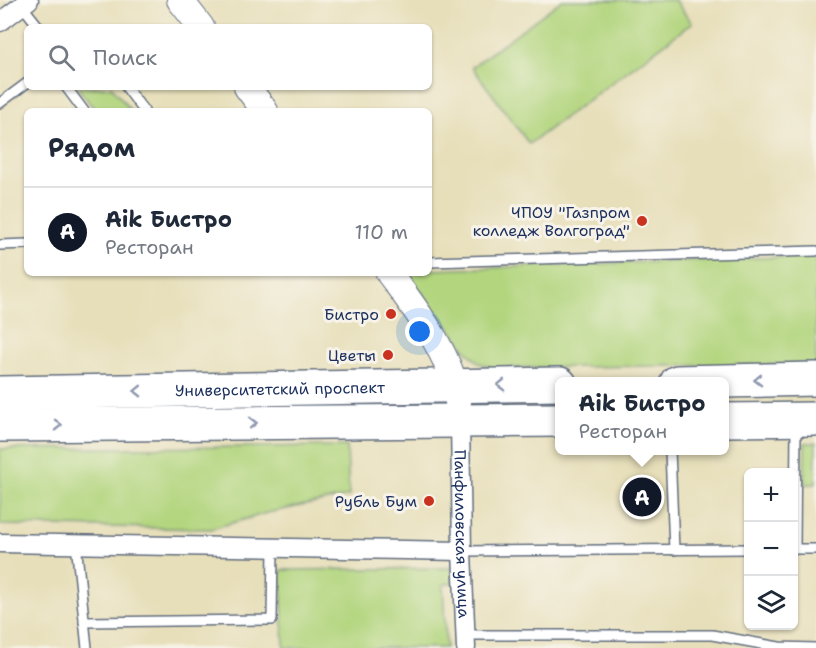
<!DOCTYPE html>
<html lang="ru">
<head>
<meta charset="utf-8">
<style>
	body { margin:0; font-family:"Shantell Sans",sans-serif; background:#f6f6f7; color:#1f2937 }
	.controls { position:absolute; right:18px; bottom:18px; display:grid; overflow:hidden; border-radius:9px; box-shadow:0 2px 4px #0004 }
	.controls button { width:54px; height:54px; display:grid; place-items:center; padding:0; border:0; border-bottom:2px solid #e0e1e3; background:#fff; color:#1f2937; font:30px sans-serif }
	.you { position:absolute; left:420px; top:332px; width:21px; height:21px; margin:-15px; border:4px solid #fff; border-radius:50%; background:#1a73e8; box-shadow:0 0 0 9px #1a73e833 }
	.badge { display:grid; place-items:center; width:39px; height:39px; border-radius:50%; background:#111827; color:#fff; font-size:20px; font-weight:700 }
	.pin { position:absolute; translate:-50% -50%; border:3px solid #fff; box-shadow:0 2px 6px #0006 }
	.popup { position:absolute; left:555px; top:377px; width:174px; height:78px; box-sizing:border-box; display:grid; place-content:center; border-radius:9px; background:#fff; filter:drop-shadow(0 2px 4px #0005); font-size:20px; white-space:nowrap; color:#747a83 }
	.popup b { font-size:22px; color:#1f2937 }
	.popup::after { content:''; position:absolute; left:50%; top:100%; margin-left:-12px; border:12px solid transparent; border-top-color:#fff }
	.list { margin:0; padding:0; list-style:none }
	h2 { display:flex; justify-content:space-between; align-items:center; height:78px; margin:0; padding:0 24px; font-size:26px }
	h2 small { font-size:20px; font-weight:400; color:#747a83 }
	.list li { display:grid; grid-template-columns:39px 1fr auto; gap:18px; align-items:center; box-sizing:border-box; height:90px; padding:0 24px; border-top:2px solid #e0e1e3 }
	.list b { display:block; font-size:22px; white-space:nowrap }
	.list p { margin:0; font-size:20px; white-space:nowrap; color:#747a83 }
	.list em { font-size:20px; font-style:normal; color:#747a83 }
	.icon { flex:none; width:33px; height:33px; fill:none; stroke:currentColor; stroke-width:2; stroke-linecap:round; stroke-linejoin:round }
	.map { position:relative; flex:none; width:816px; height:648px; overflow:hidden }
	.search { position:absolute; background:#fff; box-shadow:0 2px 4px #0004; left:24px; top:24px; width:408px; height:66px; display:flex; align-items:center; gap:15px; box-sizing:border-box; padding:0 21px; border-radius:9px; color:#747a83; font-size:22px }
	.panel { position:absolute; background:#fff; box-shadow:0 2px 4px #0004; left:24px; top:108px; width:408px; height:168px; border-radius:9px }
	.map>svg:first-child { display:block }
	.green { fill:#b2d57e; stroke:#66826e; stroke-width:1.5 }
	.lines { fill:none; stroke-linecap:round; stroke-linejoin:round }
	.lane-casing { stroke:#626d7e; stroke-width:12 }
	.street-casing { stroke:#626d7e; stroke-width:21 }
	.secondary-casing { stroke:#626d7e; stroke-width:28 }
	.highway-casing { stroke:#626d7e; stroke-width:36 }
	.lane { stroke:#fff; stroke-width:9 }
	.street { stroke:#fff; stroke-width:18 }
	.secondary { stroke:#fff; stroke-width:26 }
	.highway { stroke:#fff; stroke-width:33 }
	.oneway { stroke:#8d97ae }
	.poi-dot { fill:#c8321e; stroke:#f7f3e8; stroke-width:2 }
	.labels { text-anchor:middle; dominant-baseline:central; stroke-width:6; stroke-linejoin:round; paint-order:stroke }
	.poi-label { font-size:16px; fill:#1b2f5e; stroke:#f7f3e8; text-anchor:end }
	.street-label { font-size:16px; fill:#1b2f5e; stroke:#f7f3e8 }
</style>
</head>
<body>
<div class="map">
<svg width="816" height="648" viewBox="0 0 816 648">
	<rect width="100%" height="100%" fill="#f7f3e8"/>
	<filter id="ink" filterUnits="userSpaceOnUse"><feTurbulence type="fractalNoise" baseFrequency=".0167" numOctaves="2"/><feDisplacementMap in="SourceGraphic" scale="12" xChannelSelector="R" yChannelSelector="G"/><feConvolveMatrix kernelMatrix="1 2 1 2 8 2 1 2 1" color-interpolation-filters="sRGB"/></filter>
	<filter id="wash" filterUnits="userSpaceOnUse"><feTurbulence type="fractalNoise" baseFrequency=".008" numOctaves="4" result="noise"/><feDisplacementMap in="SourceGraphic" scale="24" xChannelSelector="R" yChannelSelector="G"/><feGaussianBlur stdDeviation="1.35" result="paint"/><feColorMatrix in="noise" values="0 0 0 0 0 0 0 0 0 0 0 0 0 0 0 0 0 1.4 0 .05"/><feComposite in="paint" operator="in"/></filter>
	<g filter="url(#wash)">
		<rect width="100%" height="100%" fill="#e7dfba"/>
		<g class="green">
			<polygon points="562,0 675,0 692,23 529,144 472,67"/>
			<polygon points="77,87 112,87 131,111 96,111"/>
			<polygon points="816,256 816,364 493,368 479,363 467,351 407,273 429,273 429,270"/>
			<polygon points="805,443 816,443 816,484 804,484"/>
			<polygon points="347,446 349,496 267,513 211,529 0,525 0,449"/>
			<polygon points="452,568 453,583 443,585 446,648 284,648 281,570"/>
		</g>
	</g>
	<g filter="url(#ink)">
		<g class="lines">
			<g class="lane-casing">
				<g id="lane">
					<polyline points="20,3 39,27"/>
					<polyline points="66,87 84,111"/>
					<polyline points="126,87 144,111"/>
					<polyline points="0,103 27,83"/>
					<polyline points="0,245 27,244"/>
					<polyline points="429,262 816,251"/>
					<polyline points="670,450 674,550"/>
					<polyline points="76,543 87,648"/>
					<polyline points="794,549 816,549"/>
					<polyline points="795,549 796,425"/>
					<polyline points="462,551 748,549"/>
					<polyline points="84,622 272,620 273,547"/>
					<polyline points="466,635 712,635 779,647 816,648"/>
				</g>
			</g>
			<g class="street-casing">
				<g id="street">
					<polyline points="0,22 29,0"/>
					<path id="s1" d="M460 420 462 551 466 648"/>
					<polyline points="0,543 462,551"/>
				</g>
			</g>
			<g class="secondary-casing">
				<g id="secondary">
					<polyline points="180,0 201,27"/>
					<polyline points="247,87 265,111"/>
					<path d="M389 273C416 310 452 355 458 402"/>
				</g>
			</g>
			<g class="highway-casing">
				<g id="highway">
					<polyline points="677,382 816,379"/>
					<path id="s2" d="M0 393 560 384"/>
					<polyline points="724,420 816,419"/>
					<polyline points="0,425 560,420"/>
				</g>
			</g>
			<use href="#lane" class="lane"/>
			<use href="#street" class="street"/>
			<use href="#secondary" class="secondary"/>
			<use href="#highway" class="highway"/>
		</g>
		<defs><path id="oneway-chevron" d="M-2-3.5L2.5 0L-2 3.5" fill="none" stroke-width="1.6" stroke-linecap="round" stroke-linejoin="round" transform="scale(1.5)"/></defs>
		<g class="oneway">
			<use href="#oneway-chevron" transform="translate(758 380) rotate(179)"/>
			<use href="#oneway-chevron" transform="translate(501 385) rotate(179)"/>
			<use href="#oneway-chevron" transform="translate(138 391) rotate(179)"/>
			<use href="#oneway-chevron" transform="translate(253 423) rotate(-1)"/>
			<use href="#oneway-chevron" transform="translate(58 425) rotate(-1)"/>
		</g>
	</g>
	<g class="poi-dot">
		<circle cx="642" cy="221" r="6"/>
		<circle cx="391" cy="314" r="6"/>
		<circle cx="388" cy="355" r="6"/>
		<circle cx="429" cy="501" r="6"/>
	</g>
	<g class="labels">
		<g class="poi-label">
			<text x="630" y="212">ЧПОУ "Газпром<tspan x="630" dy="18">колледж Волгоград"</tspan></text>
			<text x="379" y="314">Бистро</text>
			<text x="376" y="355">Цветы</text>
			<text x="417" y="501">Рубль Бум</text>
		</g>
		<g class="street-label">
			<text stroke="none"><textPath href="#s2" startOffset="280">Университетский проспект</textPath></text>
			<text stroke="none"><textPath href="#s1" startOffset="114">Панфиловская улица</textPath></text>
		</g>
	</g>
</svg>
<div class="controls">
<button>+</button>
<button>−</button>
<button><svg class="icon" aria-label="layers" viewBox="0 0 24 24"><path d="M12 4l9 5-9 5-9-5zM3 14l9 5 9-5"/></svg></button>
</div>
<div class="you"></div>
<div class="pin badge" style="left:642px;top:497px">A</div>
<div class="popup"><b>Aik Бистро</b>Ресторан</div>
<div class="search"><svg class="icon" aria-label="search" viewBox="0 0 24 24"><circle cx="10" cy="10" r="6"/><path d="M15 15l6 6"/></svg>Поиск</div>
<section class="panel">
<h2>Рядом<small></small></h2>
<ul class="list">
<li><span class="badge">A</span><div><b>Aik Бистро</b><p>Ресторан</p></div><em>110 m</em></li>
</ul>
</section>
</div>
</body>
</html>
